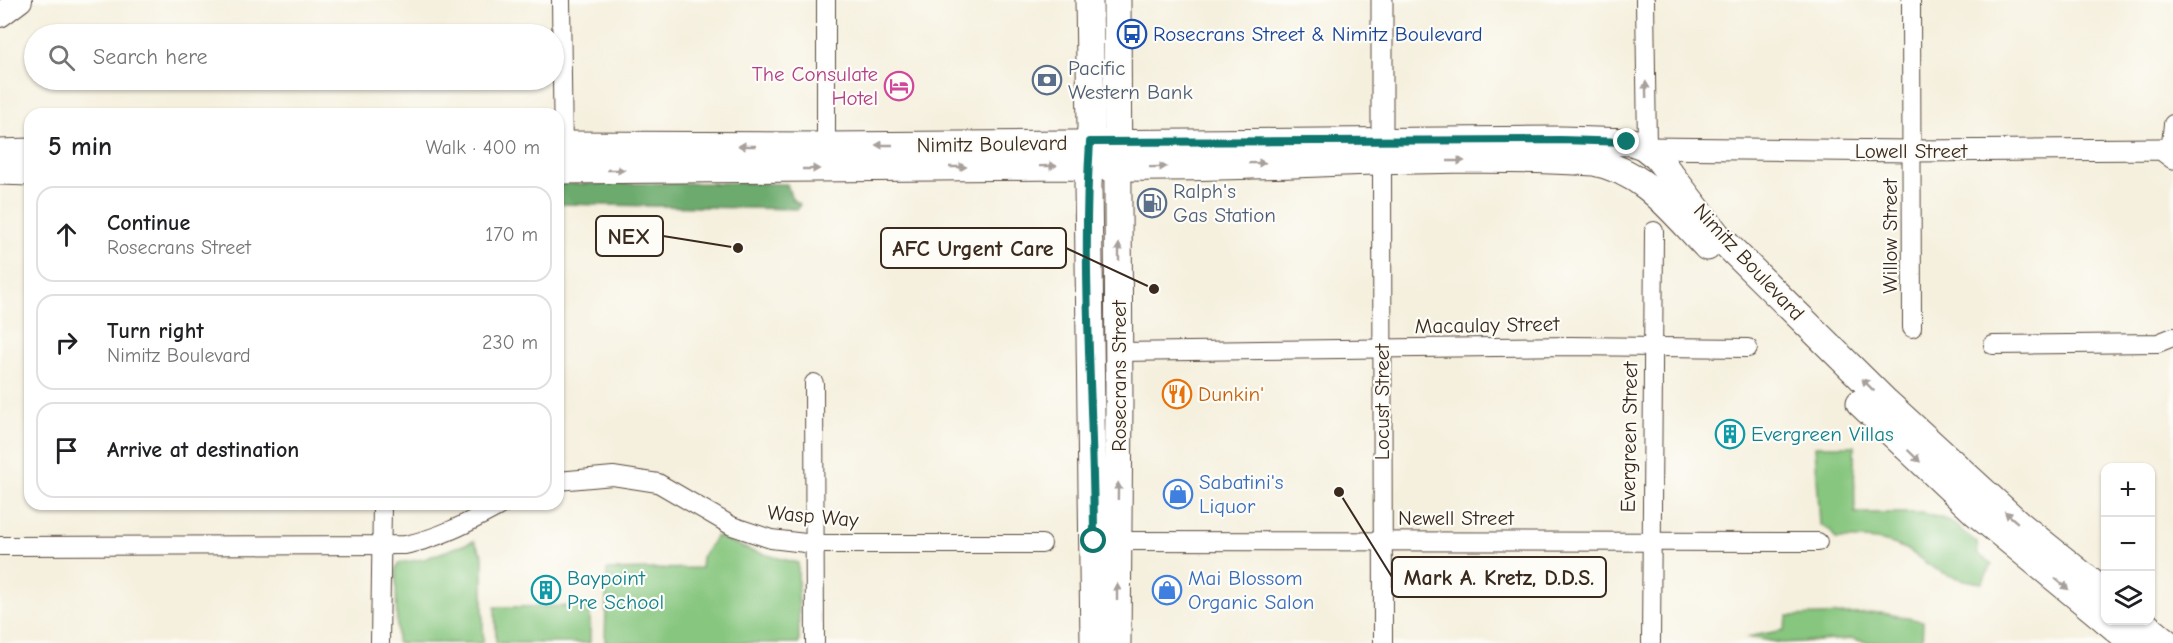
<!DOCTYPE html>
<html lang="en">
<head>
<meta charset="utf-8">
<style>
	body { margin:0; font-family:"Comic Neue",sans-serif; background:#f2f2f2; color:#202124 }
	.controls { position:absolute; right:18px; bottom:18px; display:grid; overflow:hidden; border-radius:12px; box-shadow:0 2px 4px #0004 }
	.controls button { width:54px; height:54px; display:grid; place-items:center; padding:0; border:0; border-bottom:2px solid #e0e0e0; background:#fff; color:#202124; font:30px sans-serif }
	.stop { position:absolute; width:18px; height:18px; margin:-14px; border:4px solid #0f766e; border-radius:50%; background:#fff }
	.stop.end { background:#0f766e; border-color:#fff; box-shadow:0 2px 6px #0008 }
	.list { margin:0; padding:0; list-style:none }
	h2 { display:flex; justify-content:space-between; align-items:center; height:78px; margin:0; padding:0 24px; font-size:26px }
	h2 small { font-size:20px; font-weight:400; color:#757577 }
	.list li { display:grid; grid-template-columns:39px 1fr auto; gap:18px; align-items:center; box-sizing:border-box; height:96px; margin:0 12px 12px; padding:0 12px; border:2px solid #e0e0e0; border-radius:18px }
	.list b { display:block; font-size:22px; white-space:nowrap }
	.list p { margin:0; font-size:20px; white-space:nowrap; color:#757577 }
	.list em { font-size:20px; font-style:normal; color:#757577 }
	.icon { flex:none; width:33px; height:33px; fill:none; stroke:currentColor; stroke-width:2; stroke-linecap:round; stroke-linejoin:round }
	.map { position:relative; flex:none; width:2173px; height:643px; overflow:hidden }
	.search { position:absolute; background:#fff; box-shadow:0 2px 4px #0004; left:24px; top:24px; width:540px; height:66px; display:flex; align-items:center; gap:15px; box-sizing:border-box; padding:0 21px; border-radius:33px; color:#757577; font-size:22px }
	.panel { position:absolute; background:#fff; box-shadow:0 2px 4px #0004; left:24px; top:108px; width:540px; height:402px; border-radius:18px }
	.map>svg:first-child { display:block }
	.green { fill:#86c67e; stroke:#60784e; stroke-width:1.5 }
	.forest { fill:#6cab6d; stroke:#546a46; stroke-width:1.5 }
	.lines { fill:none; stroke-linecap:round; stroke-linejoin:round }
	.minor-casing { stroke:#57483b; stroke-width:20 }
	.tertiary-casing { stroke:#57483b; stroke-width:23 }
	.secondary-casing { stroke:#57483b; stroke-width:26 }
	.primary-casing { stroke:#57483b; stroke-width:29 }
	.minor { stroke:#fff; stroke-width:18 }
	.tertiary { stroke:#fff; stroke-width:21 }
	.secondary { stroke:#fff; stroke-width:24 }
	.primary { stroke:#fff; stroke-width:27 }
	.oneway { fill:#a79f9a }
	.route { stroke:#0f766e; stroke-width:8 }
	.labels { text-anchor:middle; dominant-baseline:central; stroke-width:4.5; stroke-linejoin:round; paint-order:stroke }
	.transit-label { font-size:21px; fill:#164399; stroke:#fdfcf7; text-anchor:start }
	.service-label { font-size:21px; fill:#4e5e75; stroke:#fdfcf7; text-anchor:start }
	.hotel-label { font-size:21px; fill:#b23c85; stroke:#fdfcf7; text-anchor:end }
	.street-label { font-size:21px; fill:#3b2a1e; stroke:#fdfcf7 }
	.food-label { font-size:21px; fill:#c56008; stroke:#fdfcf7; text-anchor:start }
	.culture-label { font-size:21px; fill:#0d838f; stroke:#fdfcf7; text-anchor:start }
	.shop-label { font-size:21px; fill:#366cbe; stroke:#fdfcf7; text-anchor:start }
	.leader { fill:none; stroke:#3b2a1e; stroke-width:2 }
	.callout-dot { fill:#3b2a1e; stroke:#fdfcf7; stroke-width:2 }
	.callout { fill:#fdfcf7; stroke:#3b2a1e; stroke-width:2 }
	.callout-label { font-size:22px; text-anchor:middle; font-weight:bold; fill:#3b2a1e }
</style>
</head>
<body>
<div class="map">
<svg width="2173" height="643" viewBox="0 0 2173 643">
	<rect width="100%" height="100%" fill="#fdfcf7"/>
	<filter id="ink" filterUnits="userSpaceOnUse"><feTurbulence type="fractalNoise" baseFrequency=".0167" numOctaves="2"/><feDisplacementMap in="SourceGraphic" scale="12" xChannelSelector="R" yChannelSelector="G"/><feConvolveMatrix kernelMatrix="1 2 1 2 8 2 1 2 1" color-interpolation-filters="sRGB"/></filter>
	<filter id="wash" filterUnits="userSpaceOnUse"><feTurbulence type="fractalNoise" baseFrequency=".008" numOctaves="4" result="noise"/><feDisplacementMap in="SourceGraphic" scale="24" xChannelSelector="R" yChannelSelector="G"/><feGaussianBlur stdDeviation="1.35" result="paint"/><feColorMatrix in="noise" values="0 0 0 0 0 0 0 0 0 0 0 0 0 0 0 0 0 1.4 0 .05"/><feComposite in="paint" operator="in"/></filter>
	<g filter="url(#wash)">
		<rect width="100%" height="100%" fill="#f5f0de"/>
		<g class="green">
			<path d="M1815 446H1854L1855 513H1923L1950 521 1977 543 1978 554 1992 564 1982 583C1963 580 1945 576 1929 565 1921 560 1914 553 1905 549 1884 538 1860 538 1836 539L1830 530 1820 525Z"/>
			<polygon points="716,536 752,551 798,563 799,643 605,643 607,570 701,568 702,557"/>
			<polygon points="474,541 483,556 483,643 397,643 396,568 399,563 424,559"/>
			<polygon points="590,606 590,643 496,643 495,607"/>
			<polygon points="1882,613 1923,621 1922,643 1871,643 1852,639 1782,643 1747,637 1784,630 1788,616"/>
		</g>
		<polygon class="forest" points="748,183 787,184 792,199 800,204 798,209 558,204 558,184"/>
	</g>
	<g filter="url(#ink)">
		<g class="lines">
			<g class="minor-casing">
				<g id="minor">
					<polyline points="561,0 563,154"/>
					<polyline points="1645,0 1647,148"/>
					<polyline points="1911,0 1912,328"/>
					<polyline points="2173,124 2170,153 2173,153"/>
					<polyline points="826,146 826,0"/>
					<polyline points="1382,162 1383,643"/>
					<polyline points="1993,345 2158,343 2173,337"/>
					<polyline points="1119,352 1570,346 1748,348"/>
					<polyline points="814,383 815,643"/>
					<polyline points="558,481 613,476 658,483 732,526 771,539 814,544 1042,544"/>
					<polyline points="1107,541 1818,542"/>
					<path d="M0 546 405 545C441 538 471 521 503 504"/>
					<polyline points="380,643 382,504"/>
					<polyline points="1651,643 1654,231"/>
				</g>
			</g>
			<g class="tertiary-casing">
				<g id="tertiary">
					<polyline points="1382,0 1382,141"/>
					<polyline points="1647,148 1912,151 2161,149 2173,158"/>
				</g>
			</g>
			<g class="secondary-casing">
				<polyline id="secondary" points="0,15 20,0"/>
			</g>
			<g class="primary-casing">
				<g id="primary">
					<polyline points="1089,0 1091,126 1088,185 1094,643"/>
					<polyline points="1117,0 1119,403 1117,643"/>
					<polyline points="558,145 826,146 1561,140 1632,142 1643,146 1657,157 1717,235 1886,402 2019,524 2106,594"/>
					<polyline points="0,153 30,152"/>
					<path d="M558 170 1071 166C1245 172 1420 152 1594 162 1645 172 1672 211 1707 247"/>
					<polyline points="0,171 30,172"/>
					<polyline points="1860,403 1975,512 2106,620"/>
					<polyline points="2106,620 2133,643"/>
					<polyline points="2139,620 2167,643"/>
				</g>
			</g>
			<use href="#minor" class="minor"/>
			<use href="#tertiary" class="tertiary"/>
			<use href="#secondary" class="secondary"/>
			<use href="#primary" class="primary"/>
		</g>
		<defs><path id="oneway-solid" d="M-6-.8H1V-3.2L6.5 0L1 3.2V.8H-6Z" transform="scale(1.5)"/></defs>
		<g class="oneway">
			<use href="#oneway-solid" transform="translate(1646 90) rotate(-91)"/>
			<use href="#oneway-solid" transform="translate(884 145) rotate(180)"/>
			<use href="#oneway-solid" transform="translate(747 146) rotate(-180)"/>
			<use href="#oneway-solid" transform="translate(1456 161)"/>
			<use href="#oneway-solid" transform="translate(1257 163) rotate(-1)"/>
			<use href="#oneway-solid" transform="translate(1048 166) rotate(-1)"/>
			<use href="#oneway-solid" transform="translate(958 167)"/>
			<use href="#oneway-solid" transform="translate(1158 167) rotate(-1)"/>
			<use href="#oneway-solid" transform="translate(811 169)"/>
			<use href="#oneway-solid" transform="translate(616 170)"/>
			<use href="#oneway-solid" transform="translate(1119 252) rotate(-90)"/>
			<use href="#oneway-solid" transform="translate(1868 385) rotate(-135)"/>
			<use href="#oneway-solid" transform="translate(1914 456) rotate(44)"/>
			<use href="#oneway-solid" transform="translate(1118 491) rotate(-89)"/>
			<use href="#oneway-solid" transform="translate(2011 517) rotate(-139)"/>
			<use href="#oneway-solid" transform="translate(2062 584) rotate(40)"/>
			<use href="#oneway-solid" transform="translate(1117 592) rotate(-90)"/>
		</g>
	</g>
	<g class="lines" filter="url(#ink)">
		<path class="route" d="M1094 541C1094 409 1081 275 1090 142L1561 140 1627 142"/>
	</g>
	<defs>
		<g id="bus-ring" transform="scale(1.5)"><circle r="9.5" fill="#fdfcf7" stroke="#1a4fb4" stroke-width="1.5"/><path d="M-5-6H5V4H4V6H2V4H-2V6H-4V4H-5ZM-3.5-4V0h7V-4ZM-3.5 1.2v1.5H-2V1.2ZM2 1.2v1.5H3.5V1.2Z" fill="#1a4fb4"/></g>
		<g id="bank-ring" transform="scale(1.5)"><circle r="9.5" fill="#fdfcf7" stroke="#5c6f8a" stroke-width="1.5"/><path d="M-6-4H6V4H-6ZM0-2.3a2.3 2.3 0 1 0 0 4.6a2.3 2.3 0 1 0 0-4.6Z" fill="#5c6f8a"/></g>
		<g id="hotel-ring" transform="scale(1.5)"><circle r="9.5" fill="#fdfcf7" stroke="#d1479c" stroke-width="1.5"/><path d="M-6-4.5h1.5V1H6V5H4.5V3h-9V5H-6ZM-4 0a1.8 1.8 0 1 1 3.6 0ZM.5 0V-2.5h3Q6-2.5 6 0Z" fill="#d1479c"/></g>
		<g id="fuel-ring" transform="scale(1.5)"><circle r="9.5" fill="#fdfcf7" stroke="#5c6f8a" stroke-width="1.5"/><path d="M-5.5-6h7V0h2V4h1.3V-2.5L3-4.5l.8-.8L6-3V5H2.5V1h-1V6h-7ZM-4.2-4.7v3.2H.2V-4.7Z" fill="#5c6f8a"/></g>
		<g id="restaurant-ring" transform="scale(1.5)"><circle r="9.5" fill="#fdfcf7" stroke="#e8710a" stroke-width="1.5"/><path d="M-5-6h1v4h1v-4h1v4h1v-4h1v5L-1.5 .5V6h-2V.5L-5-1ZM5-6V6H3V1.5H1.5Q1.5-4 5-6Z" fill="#e8710a"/></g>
		<g id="building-ring" transform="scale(1.5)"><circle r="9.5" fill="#fdfcf7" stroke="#0f9aa8" stroke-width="1.5"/><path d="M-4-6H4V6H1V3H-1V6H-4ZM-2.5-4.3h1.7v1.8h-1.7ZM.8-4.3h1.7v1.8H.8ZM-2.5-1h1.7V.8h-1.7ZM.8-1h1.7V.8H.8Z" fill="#0f9aa8"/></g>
		<g id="shop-ring" transform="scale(1.5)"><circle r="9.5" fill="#fdfcf7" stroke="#3f7fe0" stroke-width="1.5"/><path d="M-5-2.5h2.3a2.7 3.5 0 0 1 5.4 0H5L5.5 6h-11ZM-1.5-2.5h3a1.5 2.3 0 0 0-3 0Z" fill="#3f7fe0"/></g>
	</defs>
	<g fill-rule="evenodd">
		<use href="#bus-ring" x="1132" y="34"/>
		<use href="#bank-ring" x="1047" y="80"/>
		<use href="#hotel-ring" x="899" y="86"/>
		<use href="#fuel-ring" x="1152" y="203"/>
		<use href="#restaurant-ring" x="1177" y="394"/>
		<use href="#building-ring" x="1730" y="434"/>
		<use href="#shop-ring" x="1178" y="494"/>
		<use href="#building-ring" x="546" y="590"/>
		<use href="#shop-ring" x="1167" y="590"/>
	</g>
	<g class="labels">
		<g class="transit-label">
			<text x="1153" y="34">Rosecrans Street &amp; Nimitz Boulevard</text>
		</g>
		<g class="service-label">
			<text x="1068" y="68">Pacific<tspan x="1068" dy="24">Western Bank</tspan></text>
			<text x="1173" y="191">Ralph's<tspan x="1173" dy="24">Gas Station</tspan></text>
		</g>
		<g class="hotel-label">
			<text x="878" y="74">The Consulate<tspan x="878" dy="24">Hotel</tspan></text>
		</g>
		<g class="street-label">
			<text transform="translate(992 144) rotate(-1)">Nimitz Boulevard</text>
			<text x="1911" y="151">Lowell Street</text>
			<text transform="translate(1890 236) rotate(-90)">Willow Street</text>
			<text transform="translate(1749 262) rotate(47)">Nimitz Boulevard</text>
			<text transform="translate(1487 325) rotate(-1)">Macaulay Street</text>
			<text transform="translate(1119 376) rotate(-90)">Rosecrans Street</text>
			<text transform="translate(1382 402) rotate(-90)">Locust Street</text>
			<text transform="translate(1629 437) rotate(-89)">Evergreen Street</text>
			<text transform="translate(813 516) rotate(5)">Wasp Way</text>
			<text x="1456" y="518">Newell Street</text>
		</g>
		<g class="food-label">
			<text x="1198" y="394">Dunkin'</text>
		</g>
		<g class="culture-label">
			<text x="1751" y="434">Evergreen Villas</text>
			<text x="567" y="578">Baypoint<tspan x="567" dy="24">Pre School</tspan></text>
		</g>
		<g class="shop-label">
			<text x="1199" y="482">Sabatini's<tspan x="1199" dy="24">Liquor</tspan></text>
			<text x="1188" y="578">Mai Blossom<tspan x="1188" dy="24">Organic Salon</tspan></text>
		</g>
	</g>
	<path class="leader" d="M738 248L663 236M1154 289L1066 248M1339 492L1392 577"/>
	<g class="callout-dot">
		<circle cx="738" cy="248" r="6"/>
		<circle cx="1154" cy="289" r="6"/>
		<circle cx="1339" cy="492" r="6"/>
	</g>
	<g class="callout">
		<rect x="596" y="216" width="67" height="40" rx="6"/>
		<rect x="881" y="228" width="185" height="40" rx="6"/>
		<rect x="1392" y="557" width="214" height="40" rx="6"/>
	</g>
	<g class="callout-label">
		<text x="629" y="244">NEX</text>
		<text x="973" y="256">AFC Urgent Care</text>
		<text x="1499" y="585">Mark A. Kretz, D.D.S.</text>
	</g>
</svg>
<div class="controls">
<button>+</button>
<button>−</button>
<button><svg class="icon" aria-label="layers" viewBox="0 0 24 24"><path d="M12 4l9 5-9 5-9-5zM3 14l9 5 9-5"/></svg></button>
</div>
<div class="stop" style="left:1094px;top:541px"></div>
<div class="stop end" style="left:1627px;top:142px"></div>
<div class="search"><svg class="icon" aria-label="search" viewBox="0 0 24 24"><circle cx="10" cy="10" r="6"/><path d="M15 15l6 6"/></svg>Search here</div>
<section class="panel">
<h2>5 min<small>Walk · 400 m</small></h2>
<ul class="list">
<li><svg class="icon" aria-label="ahead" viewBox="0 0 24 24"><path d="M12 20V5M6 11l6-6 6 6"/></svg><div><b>Continue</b><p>Rosecrans Street</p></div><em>170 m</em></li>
<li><svg class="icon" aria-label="right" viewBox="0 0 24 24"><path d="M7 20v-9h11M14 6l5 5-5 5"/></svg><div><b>Turn right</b><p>Nimitz Boulevard</p></div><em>230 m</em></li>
<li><svg class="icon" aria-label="arrive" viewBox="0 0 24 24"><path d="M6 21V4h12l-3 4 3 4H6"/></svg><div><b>Arrive at destination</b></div></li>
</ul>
</section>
</div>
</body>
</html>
